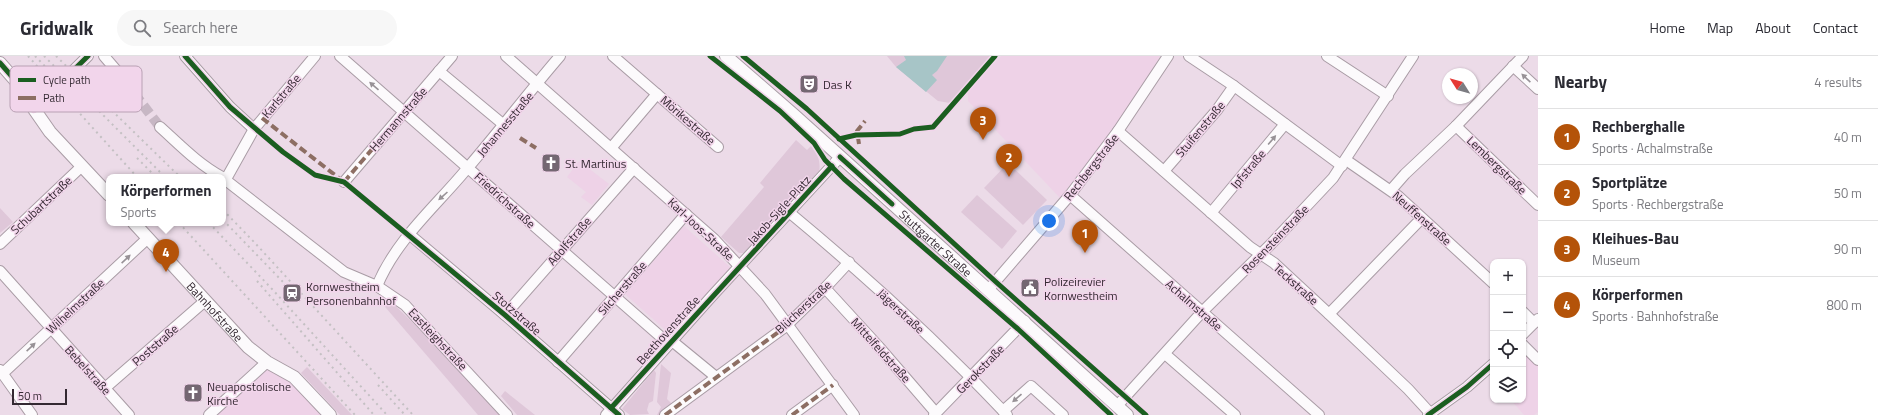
<!DOCTYPE html>
<html lang="en">
<head>
<meta charset="utf-8">
<style>
	body { margin:0; font-family:"Titillium Web",sans-serif; background:#f7f7f7; color:#2b2b33 }
	.controls { position:absolute; right:12px; bottom:12px; display:grid; overflow:hidden; border-radius:8px; box-shadow:0 1px 3px #0004 }
	.controls button { width:36px; height:36px; display:grid; place-items:center; padding:0; border:0; border-bottom:1px solid #e1e1e2; background:#fff; color:#2b2b33; font:20px sans-serif }
	.compass { position:absolute; left:1442px; top:12px; width:36px; height:36px; border-radius:50%; background:#fff; box-shadow:0 1px 3px #0004; rotate:307deg }
	.scale { position:absolute; left:12px; bottom:10px; width:55px; box-sizing:border-box; padding-left:4px; border:2px solid #342932; border-top:0; font-size:11px; line-height:14px; white-space:nowrap; color:#342932; -webkit-text-stroke:3px #f2d5eb; paint-order:stroke }
	.you { position:absolute; left:1049px; top:165px; width:14px; height:14px; margin:-10px; border:3px solid #fff; border-radius:50%; background:#1a73e8; box-shadow:0 0 0 6px #1a73e833 }
	.badge { display:grid; place-items:center; width:26px; height:26px; border-radius:50%; background:#b45309; color:#fff; font-size:13px; font-weight:700 }
	.pin { position:absolute; translate:-50% -33px; filter:drop-shadow(0 1px 2px #0008) }
	.pin::after { content:''; position:absolute; top:21px; width:14px; height:12px; background:inherit; clip-path:polygon(0 0,100% 0,50% 100%) }
	.popup { position:absolute; left:106px; top:118px; width:120px; height:52px; box-sizing:border-box; display:grid; place-content:center; border-radius:8px; background:#fff; filter:drop-shadow(0 1px 3px #0005); font-size:13px; white-space:nowrap; color:#7c7c81 }
	.popup b { font-size:15px; color:#2b2b33 }
	.popup::after { content:''; position:absolute; left:50%; top:100%; margin-left:-8px; border:8px solid transparent; border-top-color:#fff }
	.list { margin:0; padding:0; list-style:none }
	h2 { display:flex; justify-content:space-between; align-items:center; height:52px; margin:0; padding:0 16px; font-size:17px }
	h2 small { font-size:13px; font-weight:400; color:#7c7c81 }
	.list li { display:grid; grid-template-columns:26px 1fr auto; gap:12px; align-items:center; box-sizing:border-box; height:56px; padding:0 16px; border-top:1px solid #e1e1e2 }
	.list b { display:block; font-size:15px; white-space:nowrap }
	.list p { margin:0; font-size:13px; white-space:nowrap; color:#7c7c81 }
	.list em { font-size:13px; font-style:normal; color:#7c7c81 }
	.icon { flex:none; width:22px; height:22px; fill:none; stroke:currentColor; stroke-width:2; stroke-linecap:round; stroke-linejoin:round }
	.map { position:relative; flex:none; width:1538px; height:359px; overflow:hidden }
	header { display:flex; align-items:center; gap:24px; box-sizing:border-box; height:56px; padding:0 20px; background:#fff; border-bottom:1px solid #e1e1e2 }
	header strong { font-size:19px }
	nav { display:flex; gap:22px; margin-inline-start:auto; font-size:14px }
	.search { width:280px; height:36px; background:#f7f7f7; display:flex; align-items:center; gap:10px; box-sizing:border-box; padding:0 14px; border-radius:22px; color:#7c7c81; font-size:15px }
	main { display:flex }
	aside { flex:1; background:#fff }
	.map>svg:first-child { display:block }
	.built { fill:#eed2e7 }
	.green { fill:#dfc7d9 }
	.water { fill:#a7c5c7 }
	.lines { fill:none; stroke-linecap:round; stroke-linejoin:round }
	.minor-tunnel { stroke:#c7b7c4; stroke-width:10; stroke-dasharray:10 5; stroke-linecap:butt }
	.minor-casing { stroke:#a99ca5; stroke-width:12 }
	.major-casing { stroke:#a99ca5; stroke-width:14 }
	.minor { stroke:#fcfafc; stroke-width:10 }
	.major { stroke:#fcfafc; stroke-width:12 }
	.rail { stroke:#c4c0c3; stroke-width:2; stroke-dasharray:2 4; stroke-linecap:butt }
	.quiet { stroke:#8d6e63; stroke-width:4; stroke-dasharray:8 4; stroke-linecap:butt }
	.cycleway-casing { stroke:#f2d5eb; stroke-width:8 }
	.cycleway { stroke:#1b5e20; stroke-width:5 }
	.oneway { fill:#989297 }
	.labels { text-anchor:middle; dominant-baseline:central; stroke-width:3; stroke-linejoin:round; paint-order:stroke }
	.poi-label { font-size:12px; fill:#342932; stroke:#f2d5eb; text-anchor:start }
	.street-label { font-size:12px; fill:#342932; stroke:#f2d5eb }
	.key { fill:#f2d5eb; stroke:#b9a1b4; stroke-width:1 }
	.key-label { font-size:11px; fill:#342932 }
</style>
</head>
<body>
<header>
<strong>Gridwalk</strong>
<div class="search"><svg class="icon" aria-label="search" viewBox="0 0 24 24"><circle cx="10" cy="10" r="6"/><path d="M15 15l6 6"/></svg>Search here</div>
<nav><a>Home</a><a>Map</a><a>About</a><a>Contact</a></nav>
</header>
<main>
<div class="map">
<svg width="1538" height="359" viewBox="0 0 1538 359">
	<rect width="100%" height="100%" fill="#ecdbe8"/>
	<g class="built">
		<polygon points="1001,0 1160,0 1139,36 1111,76 1060,142 968,45 968,35"/>
		<polygon points="579,105 609,128 592,149 581,141 586,136 567,121"/>
		<polygon points="684,170 731,212 671,279 625,238"/>
		<polygon points="1528,298 1538,307 1538,356 1534,359 1524,359 1511,344 1523,344 1523,302"/>
		<polygon points="270,307 293,322 325,359 208,359"/>
	</g>
	<g class="green">
		<polygon points="887,0 993,0 950,47 938,45 896,11"/>
		<path d="M796 84 807 94 811 90C818 99 821 105 819 117L748 197H739L721 181 764 131 760 127Z"/>
		<polygon points="1008,107 1047,144 1023,169 984,132"/>
		<polygon points="977,139 1017,175 1002,193 961,156"/>
		<polygon points="0,152 13,166 0,177"/>
		<polygon points="385,240 430,283 501,359 478,359 380,245"/>
		<polygon points="661,308 671,317 667,343 673,349 660,359 657,359 661,351 657,346"/>
		<polygon points="307,311 352,359 340,359 301,317"/>
		<polygon points="654,314 656,317 653,345 649,347 647,354 649,358 630,359 622,353"/>
		<polygon points="505,335 535,359 517,359 501,340"/>
	</g>
	<polygon class="water" points="904,0 947,0 937,15 932,19 937,24 926,36 896,11 906,4"/>
	<g class="lines">
		<polyline class="minor-tunnel" points="116,14 160,71"/>
		<g class="minor-casing">
			<g id="minor">
				<polyline points="104,0 116,14"/>
				<polyline points="185,0 230,51 254,73"/>
				<polyline points="340,0 669,288"/>
				<polyline points="506,0 714,183 765,238 854,359"/>
				<polyline points="613,0 718,91"/>
				<polyline points="1189,0 1234,30 1342,110"/>
				<polyline points="1327,0 1388,40"/>
				<polyline points="1513,10 1538,33"/>
				<polyline points="439,15 504,69"/>
				<polyline points="34,53 88,0"/>
				<polyline points="1456,70 1538,149"/>
				<path d="M160 71C180 89 198 108 222 121"/>
				<polyline points="1118,75 1250,191 1274,207 1329,258 1408,333 1430,357"/>
				<polyline points="612,91 657,38"/>
				<polyline points="1346,104 1398,140 1493,227"/>
				<polyline points="1164,115 1217,54 1234,30"/>
				<polyline points="223,122 344,216 377,230 405,249 507,359"/>
				<polyline points="226,123 254,73 315,0"/>
				<polyline points="344,126 452,0"/>
				<polyline points="1391,134 1405,118 1456,70 1523,0"/>
				<polyline points="1070,139 1319,359"/>
				<path d="M790 157C866 220 939 287 1007 359"/>
				<polyline points="1211,157 1285,68"/>
				<polyline points="409,178 505,259 619,359"/>
				<polyline points="0,188 82,110"/>
				<polyline points="0,215 129,359"/>
				<path d="M377 230C396 184 434 152 465 115 498 77 528 37 560 0"/>
				<polyline points="825,232 879,291 936,357"/>
				<polyline points="989,233 1070,139 1118,75 1168,0"/>
				<polyline points="1523,256 1534,267"/>
				<polyline points="1329,258 1421,163"/>
				<polyline points="505,259 634,112"/>
				<polyline points="1523,278 1538,263"/>
				<polyline points="672,285 716,321"/>
				<polyline points="1523,289 1538,304"/>
				<polyline points="1165,298 1235,359"/>
				<polyline points="558,306 686,158"/>
				<polyline points="0,314 32,359"/>
				<polyline points="2,318 148,182"/>
				<polyline points="105,332 205,245"/>
				<polyline points="1117,350 1202,256 1271,188 1333,122 1413,0"/>
				<polyline points="1003,355 1031,330 1063,359"/>
				<polyline points="209,359 267,306"/>
				<polyline points="606,359 712,240 840,101"/>
				<polyline points="665,359 785,271 825,232 849,206"/>
				<polyline points="792,359 833,329"/>
				<polyline points="934,359 1025,265"/>
				<polyline points="1428,359 1467,331 1493,308"/>
			</g>
		</g>
		<g class="major-casing">
			<g id="major">
				<path id="s1" d="M726 0 794 59 1127 359"/>
				<polyline points="0,7 29,40 34,53 50,76 109,139"/>
				<path id="s2" d="M134 167 248 291 267 306 294 321 330 359"/>
			</g>
		</g>
		<use href="#minor" class="minor"/>
		<use href="#major" class="major"/>
		<g class="rail">
			<polyline points="28,0 137,121"/>
			<polyline points="35,0 70,36"/>
			<polyline points="44,0 165,121"/>
			<polyline points="56,0 180,121"/>
			<polyline points="137,102 156,121"/>
			<polyline points="223,154 255,187 413,359"/>
			<polyline points="223,164 285,228"/>
			<polyline points="179,167 355,359"/>
			<polyline points="209,167 272,233 387,359"/>
			<polyline points="257,225 374,359"/>
			<polyline points="378,329 405,359"/>
		</g>
		<g class="quiet">
			<polyline points="262,62 340,123"/>
			<polyline points="520,82 536,92"/>
			<polyline points="859,88 857,75 865,65"/>
			<polyline points="344,126 404,56"/>
			<polyline points="665,359 788,269"/>
			<polyline points="792,359 833,329"/>
		</g>
		<g class="cycleway-casing">
			<g id="cycleway">
				<polyline points="185,0 230,51 283,96 315,119 344,126 505,259 619,359"/>
				<polyline points="710,0 780,55 814,87 825,104 844,123 1018,273 1111,359"/>
				<polyline points="743,0 807,53 996,226 1146,359"/>
				<polyline points="0,7 29,40 34,53"/>
				<polyline points="34,53 88,0"/>
				<polyline points="839,83 856,79 900,78 914,73 933,71 995,0"/>
				<polyline points="840,101 892,148"/>
				<polyline points="611,352 832,110"/>
				<polyline points="1428,359 1467,331 1493,308"/>
			</g>
		</g>
		<use href="#cycleway" class="cycleway"/>
	</g>
	<defs><path id="oneway-solid" d="M-6-.8H1V-3.2L6.5 0L1 3.2V.8H-6Z"/></defs>
	<g class="oneway">
		<use href="#oneway-solid" transform="translate(1526 22) rotate(-137)"/>
		<use href="#oneway-solid" transform="translate(374 30) rotate(-139)"/>
		<use href="#oneway-solid" transform="translate(1272 84) rotate(-50)"/>
		<use href="#oneway-solid" transform="translate(443 140) rotate(138)"/>
		<use href="#oneway-solid" transform="translate(126 203) rotate(-43)"/>
		<use href="#oneway-solid" transform="translate(31 291) rotate(-43)"/>
		<use href="#oneway-solid" transform="translate(1017 342) rotate(139)"/>
	</g>
	<defs>
		<g id="theatre-square" transform="scale(1)"><rect x="-9" y="-9" width="18" height="18" rx="4" fill="#746772" stroke="#f2d5eb"/><path d="M-5-5.5Q0-4 5-5.5V0Q5 5 0 6Q-5 5-5 0ZM-3.3-2.5H-1v1.5H-3.3ZM1-2.5H3.3v1.5H1ZM-2.8 1Q0 5.5 2.8 1Z" fill="#fff"/></g>
		<g id="church-square" transform="scale(1)"><rect x="-9" y="-9" width="18" height="18" rx="4" fill="#746772" stroke="#f2d5eb"/><path d="M-1.2-6h2.4v3.5h3.3v2.4h-3.3V6h-2.4V-.1h-3.3v-2.4h3.3Z" fill="#fff"/></g>
		<g id="civic-square" transform="scale(1)"><rect x="-9" y="-9" width="18" height="18" rx="4" fill="#746772" stroke="#f2d5eb"/><path d="M-.6-6.5H3V-4.5H.6V-3L4-1V1h2V6H-6V1h2V-1L-.6-3ZM-1.2 2.5V6h2.4V2.5Z" fill="#fff"/></g>
		<g id="station-square" transform="scale(1)"><rect x="-9" y="-9" width="18" height="18" rx="4" fill="#746772" stroke="#f2d5eb"/><path d="M-3-6H3Q5-6 5-4V2Q5 4 3 4L4.5 6H3L1.5 4h-3L-3 6H-4.5L-3 4Q-5 4-5 2V-4Q-5-6-3-6ZM-3.5-4v3h7v-3ZM-3.5 1v1.5H-2V1ZM2 1v1.5H3.5V1Z" fill="#fff"/></g>
	</defs>
	<g fill-rule="evenodd">
		<use href="#theatre-square" x="809" y="28"/>
		<use href="#church-square" x="551" y="107"/>
		<use href="#civic-square" x="1030" y="232"/>
		<use href="#station-square" x="292" y="237"/>
		<use href="#church-square" x="193" y="337"/>
	</g>
	<g class="labels">
		<g class="poi-label">
			<text x="823" y="28">Das K</text>
			<text x="565" y="107">St. Martinus</text>
			<text x="1044" y="225">Polizeirevier<tspan x="1044" dy="14">Kornwestheim</tspan></text>
			<text x="306" y="230">Kornwestheim<tspan x="306" dy="14">Personenbahnhof</tspan></text>
			<text x="207" y="330">Neuapostolische<tspan x="207" dy="14">Kirche</tspan></text>
		</g>
		<g class="street-label">
			<text transform="translate(281 40) rotate(-50)">Karlstraße</text>
			<text transform="translate(398 63) rotate(-49)">Hermannstraße</text>
			<text transform="translate(688 64) rotate(41)">Mörikestraße</text>
			<text transform="translate(505 68) rotate(-50)">Johannesstraße</text>
			<text transform="translate(1200 73) rotate(-50)">Stuifenstraße</text>
			<text transform="translate(1497 109) rotate(44)">Lembergstraße</text>
			<text transform="translate(1091 111) rotate(-52)">Rechbergstraße</text>
			<text transform="translate(1248 113) rotate(-50)">Ipfstraße</text>
			<text transform="translate(505 144) rotate(42)">Friedrichstraße</text>
			<text transform="translate(41 149) rotate(-43)">Schubartstraße</text>
			<text transform="translate(779 154) rotate(-48)">Jakob-Sigle-Platz</text>
			<text transform="translate(1422 162) rotate(42)">Neuffenstraße</text>
			<text transform="translate(701 173) rotate(43)">Karl-Joos-Straße</text>
			<text transform="translate(1275 183) rotate(-46)">Rosensteinstraße</text>
			<text transform="translate(569 185) rotate(-49)">Adolfstraße</text>
			<text stroke="none"><textPath href="#s1" startOffset="281">Stuttgarter Straße</textPath></text>
			<text transform="translate(1296 228) rotate(42)">Teckstraße</text>
			<text transform="translate(622 232) rotate(-49)">Silcherstraße</text>
			<text transform="translate(1194 249) rotate(41)">Achalmstraße</text>
			<text transform="translate(75 250) rotate(-43)">Wilhelmstraße</text>
			<text transform="translate(803 251) rotate(-43)">Blücherstraße</text>
			<text transform="translate(901 255) rotate(43)">Jägerstraße</text>
			<text stroke="none"><textPath href="#s2" startOffset="120">Bahnhofstraße</textPath></text>
			<text transform="translate(517 257) rotate(41)">Stotzstraße</text>
			<text transform="translate(668 274) rotate(-48)">Beethovenstraße</text>
			<text transform="translate(438 283) rotate(47)">Eastleighstraße</text>
			<text transform="translate(155 289) rotate(-41)">Poststraße</text>
			<text transform="translate(881 294) rotate(48)">Mittelfeldstraße</text>
			<text transform="translate(980 313) rotate(-46)">Gerokstraße</text>
			<text transform="translate(88 314) rotate(48)">Bebelstraße</text>
		</g>
	</g>
	<rect x="10" y="10" width="132" height="46" rx="6" class="key"/>
	<rect x="18" y="22" width="18" height="4" fill="#1b5e20"/>
	<rect x="18" y="40" width="18" height="4" fill="#8d6e63"/>
	<g class="key-label">
		<text x="43" y="28">Cycle path</text>
		<text x="43" y="46">Path</text>
	</g>
</svg>
<div class="controls">
<button>+</button>
<button>−</button>
<button><svg class="icon" aria-label="locate" viewBox="0 0 24 24"><circle cx="12" cy="12" r="6"/><path d="M12 2v4M12 18v4M2 12h4M18 12h4"/></svg></button>
<button><svg class="icon" aria-label="layers" viewBox="0 0 24 24"><path d="M12 4l9 5-9 5-9-5zM3 14l9 5 9-5"/></svg></button>
</div>
<svg class="compass" viewBox="-18 -18 36 36"><path d="M0-13l5 13h-10z" fill="#e53935"/><path d="M0 13l5-13h-10z" fill="#7c7c81"/></svg>
<div class="scale">50 m</div>
<div class="you"></div>
<div class="pin badge" style="left:1085px;top:197px">1</div>
<div class="pin badge" style="left:1009px;top:121px">2</div>
<div class="pin badge" style="left:983px;top:84px">3</div>
<div class="pin badge" style="left:166px;top:216px">4</div>
<div class="popup"><b>Körperformen</b>Sports</div>
</div>
<aside>
<h2>Nearby<small>4 results</small></h2>
<ul class="list">
<li><span class="badge">1</span><div><b>Rechberghalle</b><p>Sports · Achalmstraße</p></div><em>40 m</em></li>
<li><span class="badge">2</span><div><b>Sportplätze</b><p>Sports · Rechbergstraße</p></div><em>50 m</em></li>
<li><span class="badge">3</span><div><b>Kleihues-Bau</b><p>Museum</p></div><em>90 m</em></li>
<li><span class="badge">4</span><div><b>Körperformen</b><p>Sports · Bahnhofstraße</p></div><em>800 m</em></li>
</ul>
</aside>
</main>
</body>
</html>
